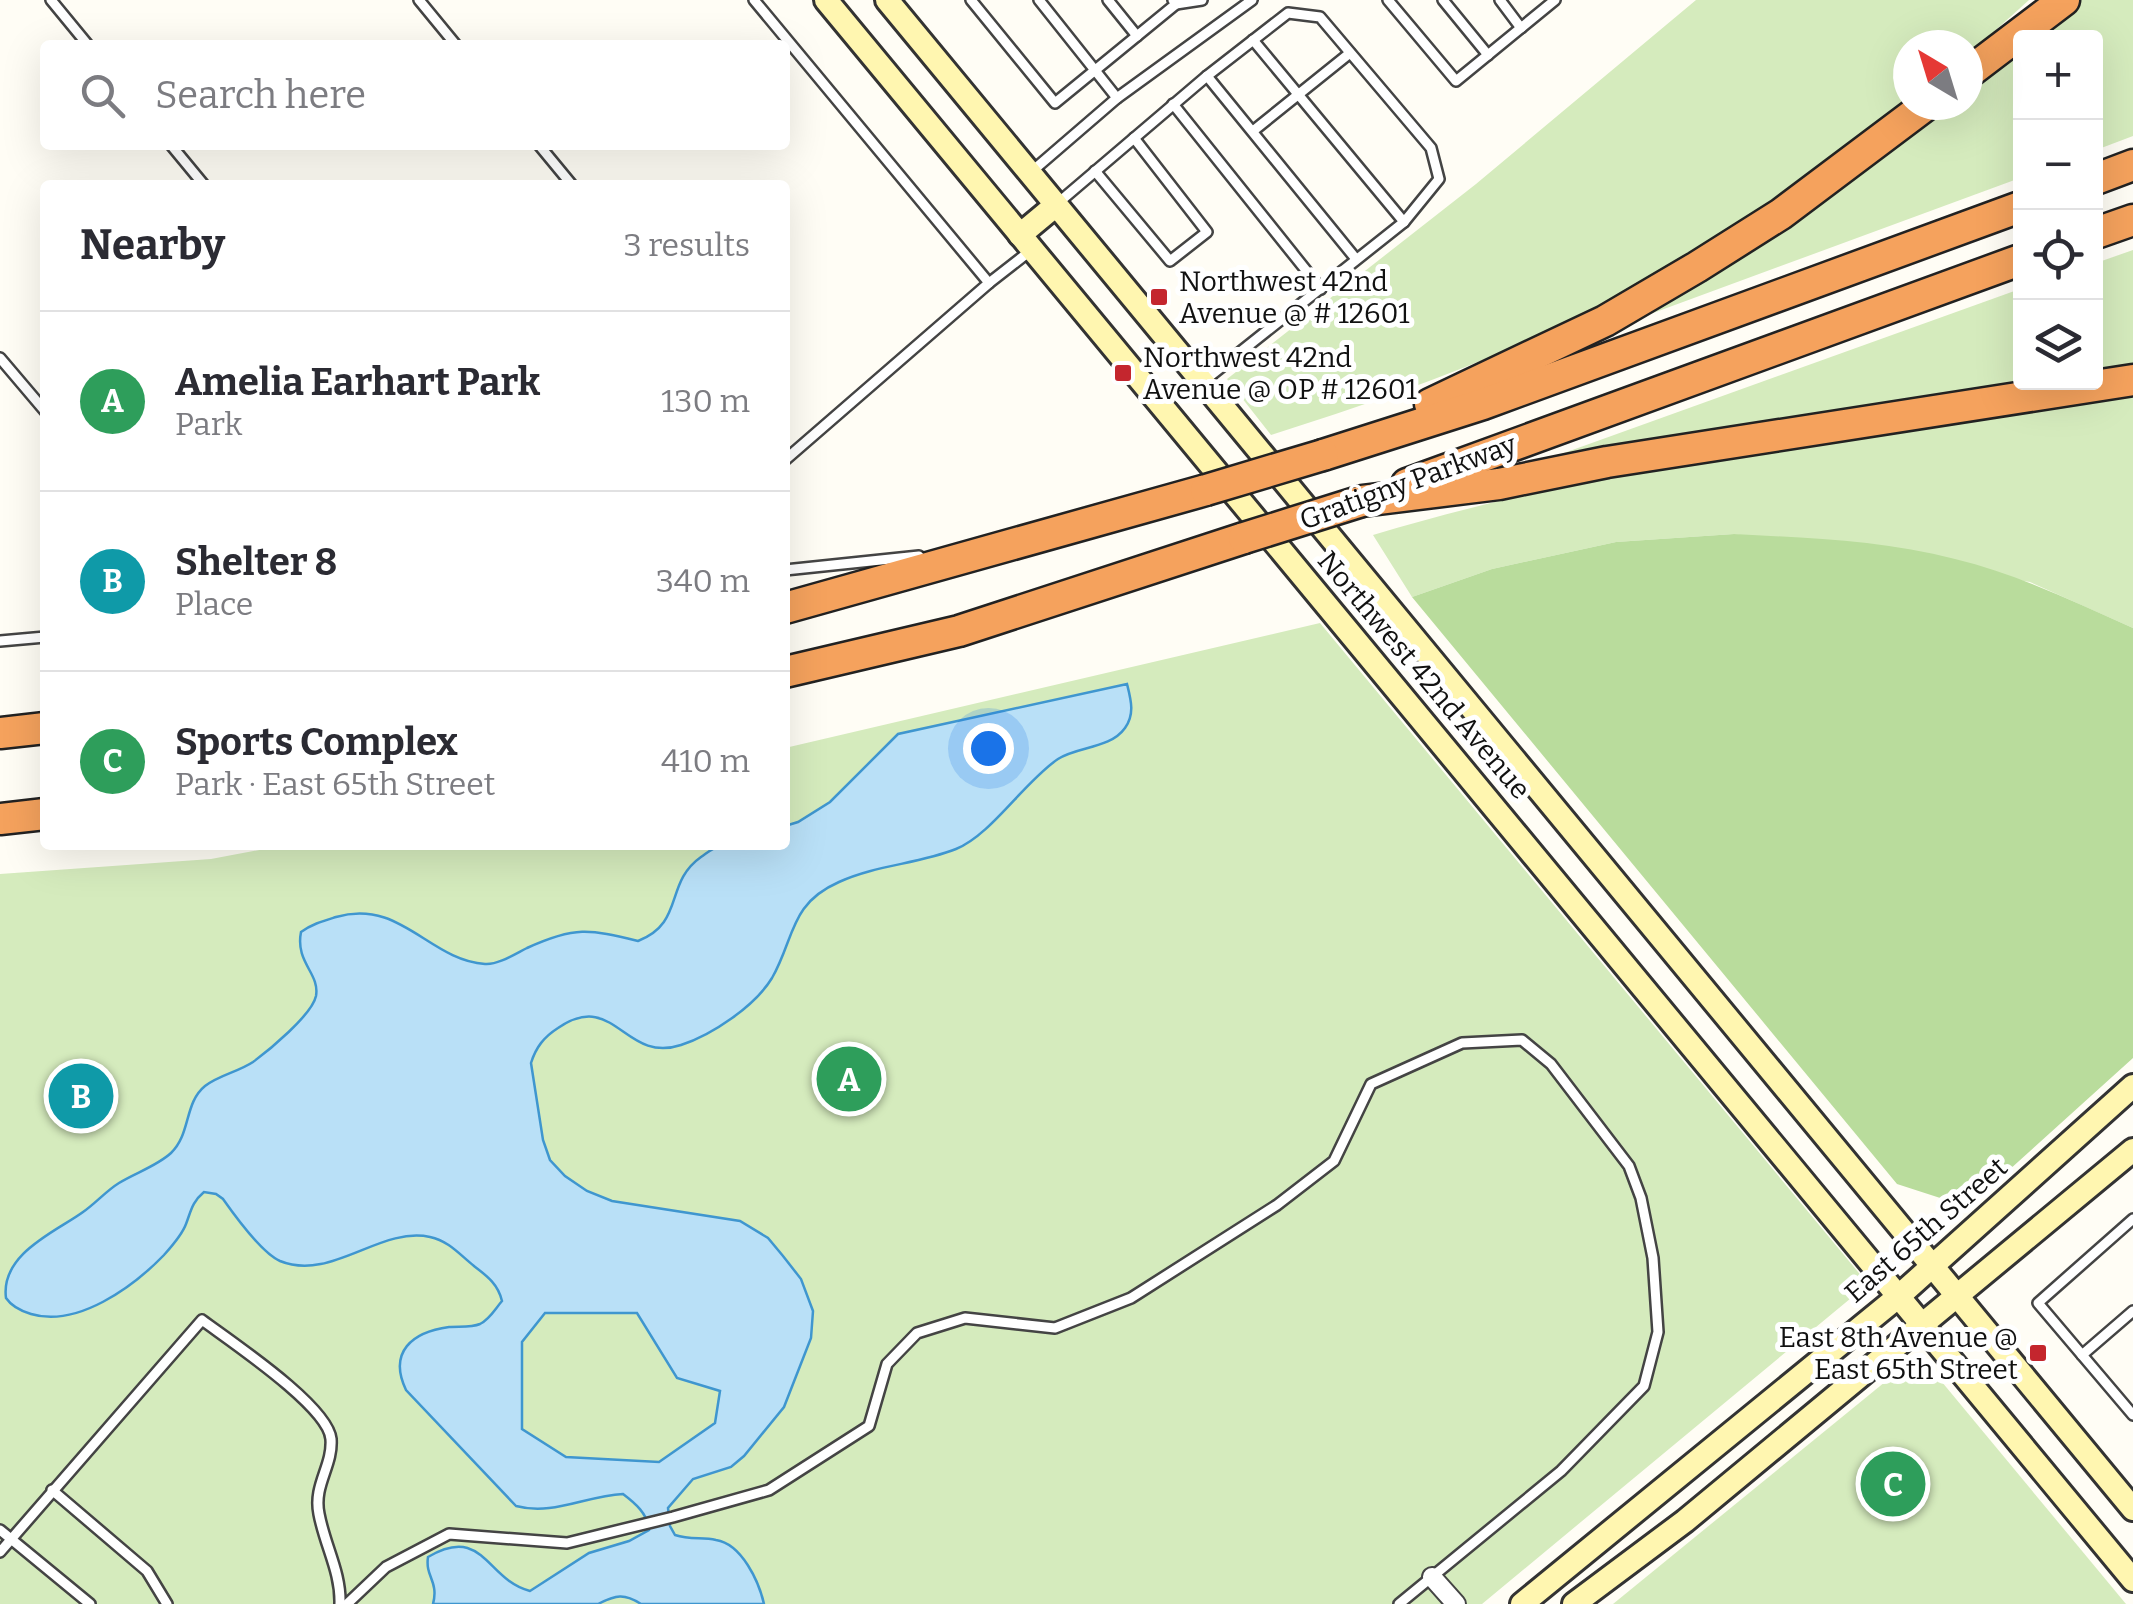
<!DOCTYPE html>
<html lang="en">
<head>
<meta charset="utf-8">
<style>
	body { margin:0; font-family:Bitter,serif; background:#f7f7f7; color:#2b2b33 }
	.controls { position:absolute; right:30px; top:30px; display:grid; overflow:hidden; border-radius:10px; box-shadow:0 10px 40px #0002 }
	.controls button { width:90px; height:90px; display:grid; place-items:center; padding:0; border:0; border-bottom:2px solid #e1e1e2; background:#fff; color:#2b2b33; font:50px sans-serif }
	.compass { position:absolute; left:1893px; top:30px; width:90px; height:90px; border-radius:50%; background:#fff; box-shadow:0 10px 40px #0002; rotate:322deg }
	.you { position:absolute; left:988px; top:748px; width:35px; height:35px; margin:-25px; border:8px solid #fff; border-radius:50%; background:#1a73e8; box-shadow:0 0 0 15px #1a73e833 }
	.badge { display:grid; place-items:center; width:65px; height:65px; border-radius:50%; background:#c4262e; color:#fff; font-size:32px; font-weight:700 }
	.pin { position:absolute; translate:-50% -50%; border:5px solid #fff; box-shadow:0 2px 10px #0006 }
	.list { margin:0; padding:0; list-style:none }
	h2 { display:flex; justify-content:space-between; align-items:center; height:130px; margin:0; padding:0 40px; font-size:42px }
	h2 small { font-size:32px; font-weight:400; color:#7c7c81 }
	.list li { display:grid; grid-template-columns:65px 1fr auto; gap:30px; align-items:center; box-sizing:border-box; height:180px; padding:0 40px; border-top:2px solid #e1e1e2 }
	.list b { display:block; font-size:38px; white-space:nowrap }
	.list p { margin:0; font-size:32px; white-space:nowrap; color:#7c7c81 }
	.list em { font-size:32px; font-style:normal; color:#7c7c81 }
	.icon { flex:none; width:55px; height:55px; fill:none; stroke:currentColor; stroke-width:2; stroke-linecap:round; stroke-linejoin:round }
	.map { position:relative; flex:none; width:2133px; height:1604px; overflow:hidden }
	.search { position:absolute; background:#fff; box-shadow:0 10px 40px #0002; left:40px; top:40px; width:750px; height:110px; display:flex; align-items:center; gap:25px; box-sizing:border-box; padding:0 35px; border-radius:10px; color:#7c7c81; font-size:38px }
	.panel { position:absolute; background:#fff; box-shadow:0 10px 40px #0002; left:40px; top:180px; width:750px; height:670px; border-radius:10px }
	.map>svg:first-child { display:block }
	.green { fill:#d5ebbd }
	.forest { fill:#b9dc9c }
	.water { fill:#b9e0f7; stroke:#3f96cf; stroke-width:2.5; fill-rule:evenodd }
	.lines { fill:none; stroke-linecap:round; stroke-linejoin:round }
	.service-casing { stroke:#444; stroke-width:14 }
	.minor-casing { stroke:#444; stroke-width:22 }
	.secondary-casing { stroke:#333; stroke-width:28 }
	.motorway-casing { stroke:#222; stroke-width:35 }
	.service { stroke:#fff; stroke-width:9 }
	.minor { stroke:#fff; stroke-width:18 }
	.secondary { stroke:#fff6b0; stroke-width:22 }
	.motorway { stroke:#f5a25d; stroke-width:30 }
	.motorway-bridge-casing { stroke:#222; stroke-width:35; stroke-linecap:butt }
	.motorway-bridge { stroke:#f5a25d; stroke-width:30 }
	.poi-dot { fill:#c4262e; stroke:#fff; stroke-width:4 }
	.labels { text-anchor:middle; dominant-baseline:central; stroke-width:10; stroke-linejoin:round; paint-order:stroke }
	.poi-label { font-size:28px; fill:#111; stroke:#fff; text-anchor:start }
	.street-label { font-size:28px; fill:#111; stroke:#fff }
</style>
</head>
<body>
<div class="map">
<svg width="2133" height="1604" viewBox="0 0 2133 1604">
	<rect width="100%" height="100%" fill="#fffdf5"/>
	<g class="green">
		<path d="M1696 0H2029L1968 55V45H1908V100C1814 169 1721 241 1618 297 1508 356 1390 397 1271 435L1227 379 1476 184Z"/>
		<polygon points="2077,0 2133,0 2133,136 2096,150 2096,38 2027,38"/>
		<polygon points="2020,42 2020,178 1626,323 1937,105 1968,105 1968,82"/>
		<polygon points="2133,250 2133,369 2096,375 2096,263"/>
		<polygon points="2020,289 2020,382 1539,462"/>
		<path d="M2133 389V628L2030 582 1734 534 1616 542 1492 569 1412 597 1373 535C1621 461 1878 430 2133 389Z"/>
		<polygon points="1320,623 1868,1284 1482,1604 0,1604 0,874 211,859 286,845 785,845 785,748"/>
		<polygon points="1918,1362 1927,1364 2126,1604 1613,1604 1907,1364"/>
	</g>
	<path class="forest" d="M1734 534C1808 538 1882 540 1955 559 2017 574 2075 602 2133 628V1058L1968 1207 1897 1184 1412 597 1492 569 1616 542Z"/>
	<path class="water" d="M1127 684C1131 700 1135 714 1125 728 1110 749 1078 746 1058 759 1024 782 991 835 956 849 918 864 876 865 839 882 789 904 795 938 772 978 755 1006 712 1035 681 1045 624 1064 615 989 558 1028 544 1037 536 1047 531 1063L543 1140 550 1160 565 1176 587 1191 612 1201 740 1221 768 1238 783 1256 801 1279 813 1311 811 1338 784 1407 744 1456 731 1467 693 1479 668 1508 670 1526 675 1535C690 1540 702 1537 716 1540 742 1544 759 1582 764 1604H641C624 1593 616 1595 598 1604H433C439 1581 425 1577 428 1557 484 1524 486 1580 530 1591L589 1553 629 1541 649 1530C648 1514 635 1503 623 1494 585 1496 553 1516 516 1506L406 1390C388 1352 412 1332 449 1327 458 1326 471 1328 480 1324 490 1319 495 1309 502 1301 498 1284 487 1276 474 1266 460 1255 449 1241 430 1237 380 1226 331 1282 280 1261 262 1253 235 1216 223 1199L216 1194 204 1192C192 1202 191 1211 186 1224 182 1235 172 1246 164 1255 133 1287 77 1328 31 1314 21 1311 12 1307 6 1298 0 1253 59 1230 83 1212 96 1203 106 1191 119 1183 135 1173 157 1166 171 1153 191 1134 184 1103 205 1086 219 1075 238 1072 253 1062 268 1051 312 1015 316 996 320 973 295 963 301 932 312 924 323 921 336 917 400 898 429 960 485 964 498 965 515 954 527 948 575 926 589 929 638 941 685 923 664 883 701 857 707 853 714 847 721 845 740 841 765 845 785 845V826L798 822 830 802 898 734ZM545 1313H637L677 1378 720 1391 715 1423 659 1462 566 1457 522 1429V1342Z"/>
	<g class="lines">
		<g class="service-casing">
			<g id="service">
				<polyline points="51,0 88,45"/>
				<polyline points="419,0 456,45"/>
				<polyline points="754,0 989,283"/>
				<polyline points="971,0 1055,103 1176,4 1173,0"/>
				<polyline points="1039,0 1117,98"/>
				<polyline points="1108,0 1137,36"/>
				<polyline points="1388,0 1456,81 1555,0"/>
				<polyline points="1443,0 1488,55"/>
				<polyline points="1500,0 1521,28"/>
				<polyline points="1176,4 1202,0"/>
				<polyline points="1253,40 1404,222"/>
				<polyline points="1207,76 1356,259"/>
				<polyline points="1173,104 1321,289"/>
				<polyline points="1253,131 1350,53"/>
				<polyline points="171,145 204,185"/>
				<polyline points="539,145 572,185"/>
				<polyline points="1095,171 1170,261 1207,232 1134,138"/>
				<polyline points="1030,173 1117,98 1252,0"/>
				<polyline points="1058,203 1207,76 1288,13 1320,17 1431,148 1439,179 1404,222 1205,380"/>
				<polyline points="0,358 45,411"/>
				<polyline points="785,460 989,283 1030,251"/>
				<polyline points="785,570 919,556"/>
				<polyline points="0,641 45,637"/>
				<polyline points="2133,1219 2038,1303 2133,1415"/>
				<polyline points="2082,1355 2133,1311"/>
				<polyline points="52,1490 147,1571 167,1604"/>
				<polyline points="0,1530 90,1604"/>
				<path d="M0 1552 202 1320C230 1341 328 1406 331 1439 333 1466 313 1485 319 1514 325 1546 341 1572 340 1604"/>
				<polyline points="347,1604 386,1567 449,1534 567,1543 673,1517 769,1490 869,1426 887,1364 917,1333 965,1318 1055,1328 1131,1298 1277,1205 1334,1161 1371,1084 1462,1043 1522,1040 1551,1064 1629,1166 1641,1198 1653,1258 1658,1332 1644,1386 1561,1471 1399,1604"/>
			</g>
		</g>
		<g class="minor-casing">
			<polyline id="minor" points="1432,1577 1456,1604"/>
		</g>
		<g class="secondary-casing">
			<g id="secondary">
				<polyline points="826,0 2133,1580"/>
				<polyline points="887,0 2133,1509"/>
				<polyline points="1020,235 1056,205"/>
				<polyline points="1522,1604 1899,1296 2133,1086"/>
				<polyline points="1574,1604 1685,1521 2133,1150"/>
			</g>
		</g>
		<g class="motorway-casing">
			<g id="motorway">
				<polyline points="1968,73 2064,0"/>
				<polyline points="2096,179 2133,165"/>
				<polyline points="2096,233 2133,220"/>
				<polyline points="1430,404 1605,321 1697,267 1781,214 1926,105"/>
				<polyline points="1323,455 1483,404 2020,207"/>
				<polyline points="1407,484 2020,260"/>
				<polyline points="1362,501 1499,484 1607,462 2133,380"/>
				<polyline points="785,608 1206,490"/>
				<polyline points="785,672 959,631 1244,538"/>
				<polyline points="0,733 45,728"/>
				<polyline points="0,819 45,814"/>
			</g>
		</g>
		<use href="#service" class="service"/>
		<use href="#minor" class="minor"/>
		<use href="#secondary" class="secondary"/>
		<use href="#motorway" class="motorway"/>
		<g class="motorway-bridge-casing">
			<g id="motorway-bridge">
				<polyline points="1206,490 1323,455"/>
				<polyline points="1244,538 1362,501"/>
			</g>
		</g>
		<use href="#motorway-bridge" class="motorway-bridge"/>
	</g>
	<g class="poi-dot">
		<rect x="1149" y="287" width="20" height="20" rx="5"/>
		<rect x="1113" y="363" width="20" height="20" rx="5"/>
		<rect x="2028" y="1343" width="20" height="20" rx="5"/>
	</g>
	<g class="labels">
		<g class="poi-label">
			<text x="1179" y="281">Northwest 42nd<tspan x="1179" dy="32">Avenue @ # 12601</tspan></text>
			<text x="1143" y="357">Northwest 42nd<tspan x="1143" dy="32">Avenue @ OP # 12601</tspan></text>
			<text x="2018" y="1337" text-anchor="end">East 8th Avenue @<tspan x="2018" dy="32">East 65th Street</tspan></text>
		</g>
		<g class="street-label">
			<text transform="translate(1408 482) rotate(-20)">Gratigny Parkway</text>
			<text transform="translate(1424 675) rotate(50)">Northwest 42nd Avenue</text>
			<text transform="translate(1926 1230) rotate(-41)">East 65th Street</text>
		</g>
	</g>
</svg>
<div class="controls">
<button>+</button>
<button>−</button>
<button><svg class="icon" aria-label="locate" viewBox="0 0 24 24"><circle cx="12" cy="12" r="6"/><path d="M12 2v4M12 18v4M2 12h4M18 12h4"/></svg></button>
<button><svg class="icon" aria-label="layers" viewBox="0 0 24 24"><path d="M12 4l9 5-9 5-9-5zM3 14l9 5 9-5"/></svg></button>
</div>
<svg class="compass" viewBox="-18 -18 36 36"><path d="M0-13l5 13h-10z" fill="#e53935"/><path d="M0 13l5-13h-10z" fill="#7c7c81"/></svg>
<div class="you"></div>
<div class="pin badge" style="left:849px;top:1079px;background:#2e9e5b">A</div>
<div class="pin badge" style="left:81px;top:1096px;background:#0f9aa8">B</div>
<div class="pin badge" style="left:1893px;top:1484px;background:#2e9e5b">C</div>
<div class="search"><svg class="icon" aria-label="search" viewBox="0 0 24 24"><circle cx="10" cy="10" r="6"/><path d="M15 15l6 6"/></svg>Search here</div>
<section class="panel">
<h2>Nearby<small>3 results</small></h2>
<ul class="list">
<li><span class="badge" style="background:#2e9e5b">A</span><div><b>Amelia Earhart Park</b><p>Park</p></div><em>130 m</em></li>
<li><span class="badge" style="background:#0f9aa8">B</span><div><b>Shelter 8</b><p>Place</p></div><em>340 m</em></li>
<li><span class="badge" style="background:#2e9e5b">C</span><div><b>Sports Complex</b><p>Park · East 65th Street</p></div><em>410 m</em></li>
</ul>
</section>
</div>
</body>
</html>
